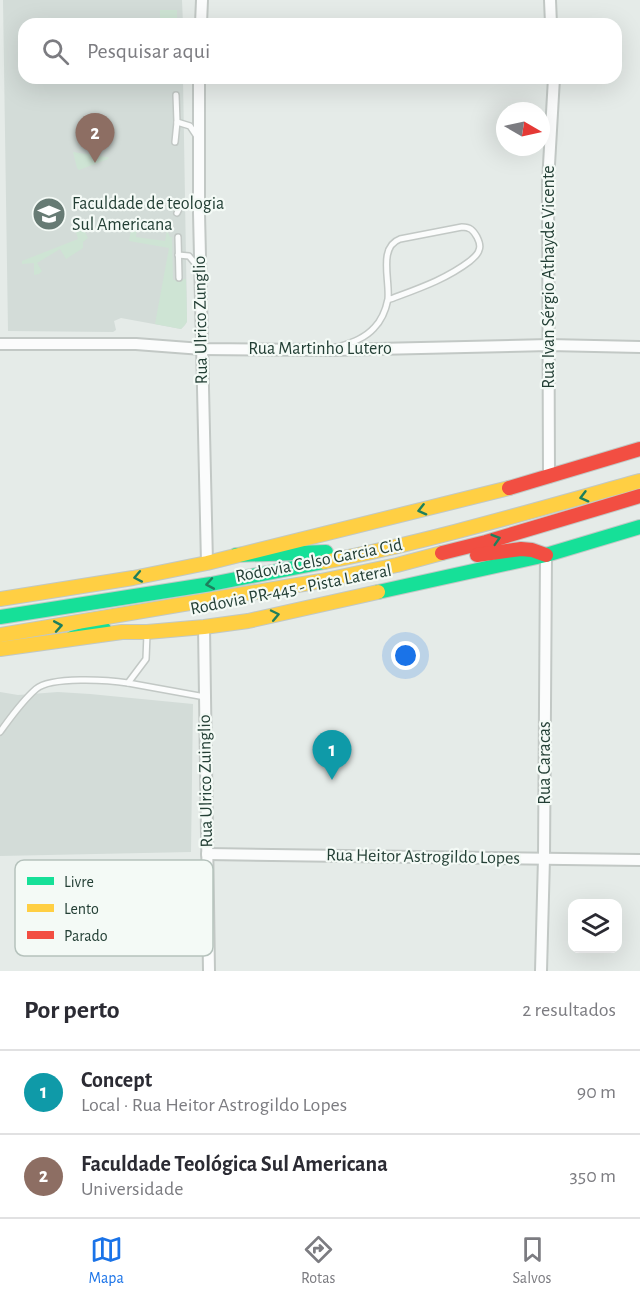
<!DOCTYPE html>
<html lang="pt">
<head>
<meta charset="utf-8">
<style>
	body { margin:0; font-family:"Alegreya Sans",sans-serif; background:#f7f7f7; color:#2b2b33 }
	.controls { position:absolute; right:18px; bottom:18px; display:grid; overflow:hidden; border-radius:12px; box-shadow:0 6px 24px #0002 }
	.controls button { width:54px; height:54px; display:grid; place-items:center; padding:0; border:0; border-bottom:2px solid #e1e1e2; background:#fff; color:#2b2b33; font:30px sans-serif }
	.compass { position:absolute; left:496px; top:102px; width:54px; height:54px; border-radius:50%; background:#fff; box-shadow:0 6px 24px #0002; rotate:99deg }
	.you { position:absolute; left:406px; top:656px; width:21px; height:21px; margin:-15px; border:4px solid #fff; border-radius:50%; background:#1a73e8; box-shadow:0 0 0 9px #1a73e833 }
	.badge { display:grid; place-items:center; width:39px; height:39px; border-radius:50%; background:#1a73e8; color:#fff; font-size:20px; font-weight:700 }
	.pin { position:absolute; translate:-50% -50px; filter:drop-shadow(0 2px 3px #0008) }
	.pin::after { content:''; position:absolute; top:32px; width:21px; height:18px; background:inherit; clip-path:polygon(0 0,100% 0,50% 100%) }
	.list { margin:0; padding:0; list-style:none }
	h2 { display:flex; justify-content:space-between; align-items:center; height:78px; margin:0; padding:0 24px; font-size:26px }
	h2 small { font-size:20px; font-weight:400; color:#7c7c81 }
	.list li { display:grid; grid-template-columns:39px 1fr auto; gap:18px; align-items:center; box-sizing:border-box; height:84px; padding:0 24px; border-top:2px solid #e1e1e2 }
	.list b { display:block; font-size:22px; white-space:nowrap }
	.list p { margin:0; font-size:20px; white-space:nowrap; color:#7c7c81 }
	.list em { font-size:20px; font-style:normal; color:#7c7c81 }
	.icon { flex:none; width:33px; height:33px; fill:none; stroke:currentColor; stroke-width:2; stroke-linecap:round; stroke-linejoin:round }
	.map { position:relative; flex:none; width:640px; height:971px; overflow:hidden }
	.search { position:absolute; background:#fff; box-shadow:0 6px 24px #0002; left:18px; right:18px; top:18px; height:66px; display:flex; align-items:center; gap:15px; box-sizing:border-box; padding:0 21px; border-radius:18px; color:#7c7c81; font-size:22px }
	.sheet { height:246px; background:#fff }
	nav { display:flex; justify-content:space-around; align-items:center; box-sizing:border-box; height:84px; border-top:2px solid #e1e1e2; background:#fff; font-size:16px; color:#7c7c81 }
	nav a { display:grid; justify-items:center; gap:3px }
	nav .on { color:#1a73e8 }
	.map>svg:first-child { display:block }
	.built { fill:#d3dcd8 }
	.green { fill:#cee4d4 }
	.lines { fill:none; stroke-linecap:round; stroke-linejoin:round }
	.lane-casing { stroke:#c2c8c5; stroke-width:8 }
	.street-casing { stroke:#c2c8c5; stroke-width:14 }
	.fast-casing { stroke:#c1c8c5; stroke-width:16 }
	.slow-casing { stroke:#c1c8c5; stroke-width:16 }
	.jam-casing { stroke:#c1c8c5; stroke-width:16 }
	.lane { stroke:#fbfcfc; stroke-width:5 }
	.street { stroke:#fbfcfc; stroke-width:10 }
	.fast { stroke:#16e098; stroke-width:14 }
	.slow { stroke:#ffcf43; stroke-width:14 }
	.jam { stroke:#f24e42; stroke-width:14 }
	.oneway { stroke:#1e7f5d }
	.labels { text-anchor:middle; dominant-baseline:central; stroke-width:4.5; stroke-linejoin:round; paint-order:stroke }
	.poi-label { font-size:18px; fill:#233f35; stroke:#f4faf6; text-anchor:start }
	.street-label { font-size:18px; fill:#233f35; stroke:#f4faf6 }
	.key { fill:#f4faf6; stroke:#b5c2bc; stroke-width:1.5 }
	.key-label { font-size:16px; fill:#233f35 }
</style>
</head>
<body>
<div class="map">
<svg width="640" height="971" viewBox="0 0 640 971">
	<rect width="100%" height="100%" fill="#e5ebe8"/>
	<g class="built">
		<polygon points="3,0 182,0 183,24 24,24 24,78 183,78 187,318 187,322 183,327 181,329 121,318 114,321 116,330 113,332 8,331"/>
		<polygon points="0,692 18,695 58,692 90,694 193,704 191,852 0,856"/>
	</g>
	<g class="green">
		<rect x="160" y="10" width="17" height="14"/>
		<polygon points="73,152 106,157 109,157 108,159 79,170 77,168"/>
		<polygon points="132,224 137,225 136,237 165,241 167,230 170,237 172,237 173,280 186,279 187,321 185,325 181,329 155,324 169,248 129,241"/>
		<polygon points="82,226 88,238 83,242 83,248 66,259 60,249 37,263 42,271 39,274 34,275 34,263 22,264 22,261 78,239 75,229"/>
	</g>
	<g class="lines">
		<g class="lane-casing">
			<g id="lane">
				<polyline points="177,122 190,126 196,135"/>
				<polyline points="175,142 177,122 176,95"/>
				<polyline points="177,213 181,205 199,201"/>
				<polyline points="178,237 179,278"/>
				<polyline points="178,255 189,256 198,267"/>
				<path d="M341 346C353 342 365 338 374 328 381 321 386 309 388 299 390 280 378 247 400 239L462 227C470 227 473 230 477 237 479 241 481 246 479 250 478 255 473 258 470 261 445 280 417 289 388 300"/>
				<polyline points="128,683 205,697"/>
				<path d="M0 732C11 717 22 701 36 689 51 676 109 680 128 683L146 659 147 634"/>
			</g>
		</g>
		<g class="street-casing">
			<g id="street">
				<polyline points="550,0 551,24"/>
				<polyline points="201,24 202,0"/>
				<polyline points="199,78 199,213 207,563"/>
				<polyline points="0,344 136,344 202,349 332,350 549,345 640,347"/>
				<polyline points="549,477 548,182 554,78"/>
				<polyline points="204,627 209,971"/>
				<polyline points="207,854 640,860"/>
				<polyline points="541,971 544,858 546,555"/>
			</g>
		</g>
		<g class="fast-casing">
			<g id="fast">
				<polyline points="236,555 326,552"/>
				<polyline points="378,592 546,555 640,527"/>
				<polyline points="0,617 211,584 324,562"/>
				<polyline points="72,638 104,629"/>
			</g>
		</g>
		<g class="slow-casing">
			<g id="slow">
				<path d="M324 562C431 541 535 510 640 481"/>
				<polyline points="0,599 133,578 207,563 509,488"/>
				<polyline points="0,635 321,581 397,565 442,553"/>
				<polyline points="0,649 122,632 147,632 204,627 248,621 378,592"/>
			</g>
		</g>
		<g class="jam-casing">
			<g id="jam">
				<polyline points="509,488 640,449"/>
				<polyline points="442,553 486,542 640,496"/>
				<polyline points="477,555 521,549 532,550 546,555"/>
			</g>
		</g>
		<use href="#lane" class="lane"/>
		<use href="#street" class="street"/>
		<use href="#fast" class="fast"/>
		<use href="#slow" class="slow"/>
		<use href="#jam" class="jam"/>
	</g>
	<defs><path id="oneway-chevron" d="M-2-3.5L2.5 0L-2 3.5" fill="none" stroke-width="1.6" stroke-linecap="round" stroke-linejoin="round" transform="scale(1.5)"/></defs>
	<g class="oneway">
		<use href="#oneway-chevron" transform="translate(584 497) rotate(165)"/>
		<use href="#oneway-chevron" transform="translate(422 510) rotate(166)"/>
		<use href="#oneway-chevron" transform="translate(496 539) rotate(-17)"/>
		<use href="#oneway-chevron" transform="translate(138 577) rotate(169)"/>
		<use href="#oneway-chevron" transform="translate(210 584) rotate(170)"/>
		<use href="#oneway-chevron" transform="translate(275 615) rotate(-12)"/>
		<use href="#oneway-chevron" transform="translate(58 626) rotate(-10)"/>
	</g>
	<defs>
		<g id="university-disc" transform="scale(1.725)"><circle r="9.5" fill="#677b74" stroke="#f4faf6"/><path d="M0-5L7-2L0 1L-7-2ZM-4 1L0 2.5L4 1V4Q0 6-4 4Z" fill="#fff"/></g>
	</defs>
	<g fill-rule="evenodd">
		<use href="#university-disc" x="49" y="214"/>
	</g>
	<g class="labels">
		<g class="poi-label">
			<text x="72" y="204">Faculdade de teologia<tspan x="72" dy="21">Sul Americana</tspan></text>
		</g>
		<g class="street-label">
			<text transform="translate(549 277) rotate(-90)">Rua Ivan Sérgio Athayde Vicente</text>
			<text transform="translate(201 320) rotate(-91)">Rua Ulrico Zunglio</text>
			<text x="320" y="349">Rua Martinho Lutero</text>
			<text transform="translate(319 561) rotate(-11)">Rodovia Celso Garcia Cid</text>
			<text transform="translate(291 590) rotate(-11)">Rodovia PR-445 - Pista Lateral</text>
			<text transform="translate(545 763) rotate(-90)">Rua Caracas</text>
			<text transform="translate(206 781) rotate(-91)">Rua Ulrico Zuinglio</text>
			<text transform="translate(423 857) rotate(1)">Rua Heitor Astrogildo Lopes</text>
		</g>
	</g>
	<rect x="15" y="860" width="198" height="96" rx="9" class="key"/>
	<rect x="27" y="877" width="27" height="8" fill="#16e098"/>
	<rect x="27" y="904" width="27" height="8" fill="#ffcf43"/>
	<rect x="27" y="931" width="27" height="8" fill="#f24e42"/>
	<g class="key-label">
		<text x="64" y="887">Livre</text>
		<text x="64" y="914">Lento</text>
		<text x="64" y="941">Parado</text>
	</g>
</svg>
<div class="controls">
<button><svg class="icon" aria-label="layers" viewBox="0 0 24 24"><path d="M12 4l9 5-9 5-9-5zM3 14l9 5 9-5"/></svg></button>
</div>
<svg class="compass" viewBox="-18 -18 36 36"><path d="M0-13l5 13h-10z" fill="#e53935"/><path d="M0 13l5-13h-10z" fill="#7c7c81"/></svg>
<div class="you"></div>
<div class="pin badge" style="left:332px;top:780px;background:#0f9aa8">1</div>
<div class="pin badge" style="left:95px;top:163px;background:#8d6e63">2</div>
<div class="search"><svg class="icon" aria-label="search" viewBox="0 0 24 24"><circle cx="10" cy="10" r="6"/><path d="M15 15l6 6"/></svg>Pesquisar aqui</div>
</div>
<section class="sheet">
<h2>Por perto<small>2 resultados</small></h2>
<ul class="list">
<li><span class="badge" style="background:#0f9aa8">1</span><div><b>Concept</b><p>Local · Rua Heitor Astrogildo Lopes</p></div><em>90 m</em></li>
<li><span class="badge" style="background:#8d6e63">2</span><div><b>Faculdade Teológica Sul Americana</b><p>Universidade</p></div><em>350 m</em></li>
</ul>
</section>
<nav>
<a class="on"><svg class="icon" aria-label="map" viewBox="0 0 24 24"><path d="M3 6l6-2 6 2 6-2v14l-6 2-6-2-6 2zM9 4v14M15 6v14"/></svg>Mapa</a>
<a><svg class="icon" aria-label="directions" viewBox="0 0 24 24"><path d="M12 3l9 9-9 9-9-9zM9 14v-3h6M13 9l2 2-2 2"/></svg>Rotas</a>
<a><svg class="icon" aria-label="saved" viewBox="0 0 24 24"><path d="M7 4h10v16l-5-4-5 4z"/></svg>Salvos</a>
</nav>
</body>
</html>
